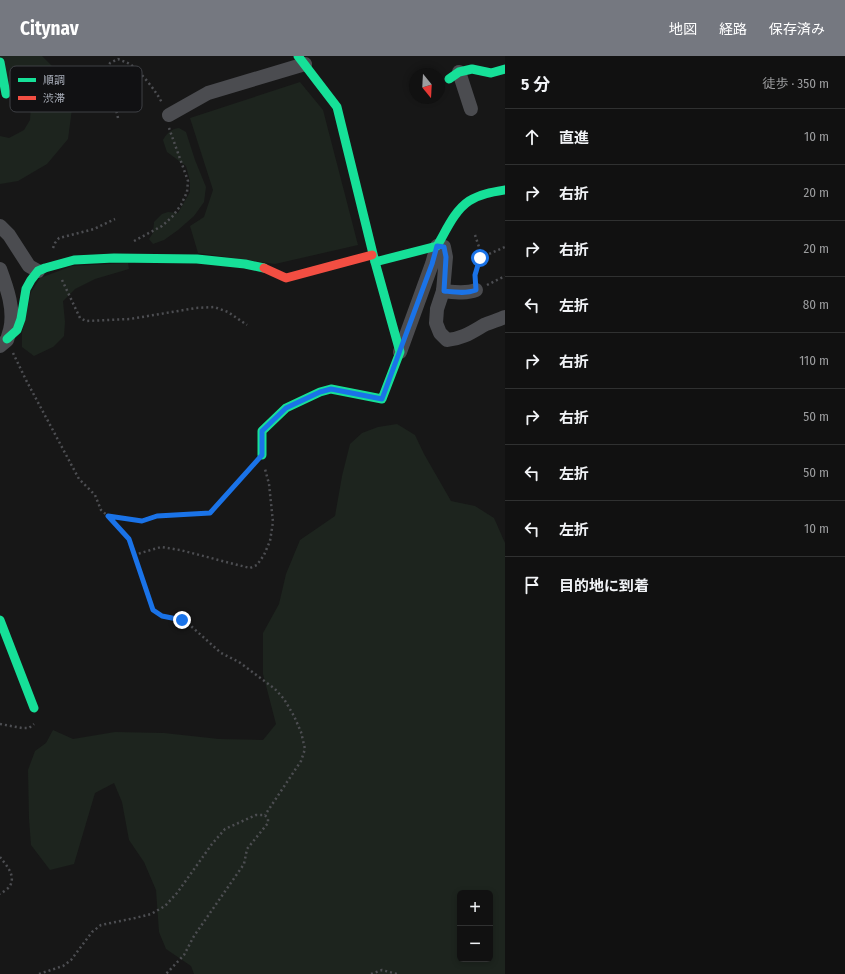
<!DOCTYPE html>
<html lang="ja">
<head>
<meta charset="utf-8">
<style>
	body { margin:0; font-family:"Fira Sans Condensed","Noto Sans JP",sans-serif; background:#1a1a1a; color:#f1f3f6 }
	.controls { position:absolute; right:12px; bottom:12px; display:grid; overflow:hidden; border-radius:6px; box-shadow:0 2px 6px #0003 }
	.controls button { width:36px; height:36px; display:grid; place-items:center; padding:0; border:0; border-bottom:1px solid #303131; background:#111; color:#f1f3f6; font:20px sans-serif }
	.compass { position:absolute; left:409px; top:12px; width:36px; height:36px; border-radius:50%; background:#111; box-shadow:0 2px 6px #0003; rotate:162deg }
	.stop { position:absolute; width:12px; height:12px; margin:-9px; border:3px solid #1a73e8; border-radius:50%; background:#fff }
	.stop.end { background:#1a73e8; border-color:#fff; box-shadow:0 1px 4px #0008 }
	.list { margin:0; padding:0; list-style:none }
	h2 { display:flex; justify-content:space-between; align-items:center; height:52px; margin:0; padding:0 16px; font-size:17px }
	h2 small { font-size:13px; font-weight:400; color:#9c9d9f }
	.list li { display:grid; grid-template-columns:26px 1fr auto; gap:12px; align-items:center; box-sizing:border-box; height:56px; padding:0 16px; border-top:1px solid #303131 }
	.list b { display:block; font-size:15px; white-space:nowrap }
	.list em { font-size:13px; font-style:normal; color:#9c9d9f }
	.icon { flex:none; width:22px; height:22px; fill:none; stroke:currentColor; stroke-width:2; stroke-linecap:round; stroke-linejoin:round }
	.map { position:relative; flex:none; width:505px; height:918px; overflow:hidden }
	header { display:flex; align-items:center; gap:24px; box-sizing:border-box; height:56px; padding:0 20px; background:#757880; color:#fff }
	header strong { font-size:19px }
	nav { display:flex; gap:22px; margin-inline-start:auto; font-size:14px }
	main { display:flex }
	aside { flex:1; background:#111 }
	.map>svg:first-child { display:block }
	.green { fill:#1d241e; fill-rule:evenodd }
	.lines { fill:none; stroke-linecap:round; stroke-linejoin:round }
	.path { stroke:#4d4e52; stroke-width:2.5; stroke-dasharray:2 3; stroke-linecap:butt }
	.street { stroke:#4b4c50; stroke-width:14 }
	.fast { stroke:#16e098; stroke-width:9 }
	.jam { stroke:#f24e42; stroke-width:9 }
	.route { stroke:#1a73e8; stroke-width:5 }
	.key { fill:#111113; stroke:#3e4045; stroke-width:1 }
	.key-label { font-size:11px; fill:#a8adb8 }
</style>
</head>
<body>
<header>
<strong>Citynav</strong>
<nav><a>地図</a><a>経路</a><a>保存済み</a></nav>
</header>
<main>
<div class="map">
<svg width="505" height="918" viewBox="0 0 505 918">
	<rect width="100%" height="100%" fill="#171717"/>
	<g class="green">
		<polygon points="0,0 42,0 61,19 72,53 68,83 47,108 18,125 0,128 0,80 9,82 24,74 30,64 31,48 27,40 9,34"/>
		<polygon points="300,26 323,54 358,189 275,208 198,197 190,170 204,161 213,134 190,62"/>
		<path d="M179 72 186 76 195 104 206 131 204 146 194 160 178 174 164 184 153 188 149 183 153 177 154 166 162 158 168 156 178 157 190 136V125L186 110 167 96 163 84C167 77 171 73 179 72Z"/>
		<polygon points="128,207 129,213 95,223 75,233 63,245 65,266 64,280 53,291 34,300 22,291 22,277 31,236 40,222 72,210"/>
		<path d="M397 368 415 379 424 398 451 445 475 450 494 462 505 487V918H194L191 910 166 893 159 876 156 834 144 806 129 784 122 746 114 727 95 737 74 808 50 814 31 789 29 763 28 714 35 695 46 687 53 674 73 683 115 676 164 677 219 683 263 684 276 668 263 618V577L279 548 286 518 300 484 335 460 342 420 350 388 362 377 378 371ZM460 837H490V903H460Z"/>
	</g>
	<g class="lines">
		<g class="path">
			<path d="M118 62 108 19 110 7 118 3C122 5 126 6 130 8 140 15 157 36 162 47"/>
			<polyline points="475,179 480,194 480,202 475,221"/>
			<polyline points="134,185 162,170 172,161 181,149 187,136 188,125 169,72"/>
			<polyline points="53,192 55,187 59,182 94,173 115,163"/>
			<polyline points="480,202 505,191"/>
			<polyline points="62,224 80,262 86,265 130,263 196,252 214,251 228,256 247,269"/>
			<polyline points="487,229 505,220"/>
			<polyline points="13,297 26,324 79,423 95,439 101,454 108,460 129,483 153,554 162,560 188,565 192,571 221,597 239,606 275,633 284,643 294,660 301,676 305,693 301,705 265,759"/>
			<polyline points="108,460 142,465 157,460 211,457 252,410"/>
			<polyline points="134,499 161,491 180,494 238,509 250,512 257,509 264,499 270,485 273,466 269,428 265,413"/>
			<polyline points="0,668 22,672 29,672 34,668"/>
			<path d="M0 801C6 809 16 819 10 830 8 833 3 836 0 838"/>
			<polyline points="39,918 63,910 71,904 92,876 101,869 135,862 151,858 165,850 177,837 212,788 225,773 256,759 265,759 268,763 268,767 247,793 244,808 194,880 184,899 166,918"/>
			<polyline points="371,918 382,914 397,918"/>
		</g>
		<g class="street">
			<polyline points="459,16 471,53"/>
			<polyline points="169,59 208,37 305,8"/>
			<polyline points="0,170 9,179 29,210 38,215"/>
			<path d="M0 213C7 232 15 254 10 274 9 277 8 281 7 284 5 286 2 288 0 290"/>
			<path d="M443 235C454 236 466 238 476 234"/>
			<path d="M400 296 432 208 437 190 444 191 446 201 443 235 437 253 436 267 440 277 447 284C462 283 472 276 484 269 491 266 498 264 505 261"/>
		</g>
		<g class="fast">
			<path d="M298 0 337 51 375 206 437 190C446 175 454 155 469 145 480 138 493 136 505 134"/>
			<polyline points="0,6 6,38"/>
			<polyline points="449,23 459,16 472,13 491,17 505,13"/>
			<polyline points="7,283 17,274 21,263 26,233 31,224 38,215 45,212 74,204 114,202 197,203 245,208 264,212"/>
			<polyline points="262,399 262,375 286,352 320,336 331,333 382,343 400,296 375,206"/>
			<polyline points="0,564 34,652"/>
		</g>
		<polyline class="jam" points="264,212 286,222 372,199"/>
	</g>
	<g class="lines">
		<path class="route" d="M182 564 162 560 153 554 129 483 108 460 142 465 157 460 210 457 262 399V375L286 352 320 336 331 333 382 343 432 208 437 190 444 191 446 201 444 235C454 236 466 238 476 234L475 219 480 202"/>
	</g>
	<rect x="10" y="10" width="132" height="46" rx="6" class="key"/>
	<rect x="18" y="22" width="18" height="4" fill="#16e098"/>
	<rect x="18" y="40" width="18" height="4" fill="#f24e42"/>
	<g class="key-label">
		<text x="43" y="28">順調</text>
		<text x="43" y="46">渋滞</text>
	</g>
</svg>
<div class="controls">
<button>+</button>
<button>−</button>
</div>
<svg class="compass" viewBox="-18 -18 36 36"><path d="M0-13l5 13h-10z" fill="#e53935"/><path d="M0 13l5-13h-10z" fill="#9c9d9f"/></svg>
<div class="stop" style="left:480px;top:202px"></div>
<div class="stop end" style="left:182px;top:564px"></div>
</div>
<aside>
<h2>5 分<small>徒歩 · 350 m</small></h2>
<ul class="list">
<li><svg class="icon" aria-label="ahead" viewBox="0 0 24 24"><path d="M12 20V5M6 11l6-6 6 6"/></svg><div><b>直進</b></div><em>10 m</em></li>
<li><svg class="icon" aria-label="right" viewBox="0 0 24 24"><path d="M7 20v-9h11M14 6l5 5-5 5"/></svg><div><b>右折</b></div><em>20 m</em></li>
<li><svg class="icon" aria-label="right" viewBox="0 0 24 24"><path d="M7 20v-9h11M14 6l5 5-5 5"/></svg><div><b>右折</b></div><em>20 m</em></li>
<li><svg class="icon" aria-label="left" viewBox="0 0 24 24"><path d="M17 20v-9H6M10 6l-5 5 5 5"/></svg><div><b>左折</b></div><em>80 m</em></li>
<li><svg class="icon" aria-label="right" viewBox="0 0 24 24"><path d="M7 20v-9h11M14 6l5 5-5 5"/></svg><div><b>右折</b></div><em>110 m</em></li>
<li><svg class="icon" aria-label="right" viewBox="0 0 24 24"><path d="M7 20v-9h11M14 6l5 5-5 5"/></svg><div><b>右折</b></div><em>50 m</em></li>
<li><svg class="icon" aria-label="left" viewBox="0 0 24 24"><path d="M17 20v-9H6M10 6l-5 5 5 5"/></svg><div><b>左折</b></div><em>50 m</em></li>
<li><svg class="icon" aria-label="left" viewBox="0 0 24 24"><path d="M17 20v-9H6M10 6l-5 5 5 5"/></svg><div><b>左折</b></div><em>10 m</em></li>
<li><svg class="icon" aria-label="arrive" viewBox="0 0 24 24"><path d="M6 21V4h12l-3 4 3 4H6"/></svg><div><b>目的地に到着</b></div></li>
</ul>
</aside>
</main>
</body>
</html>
